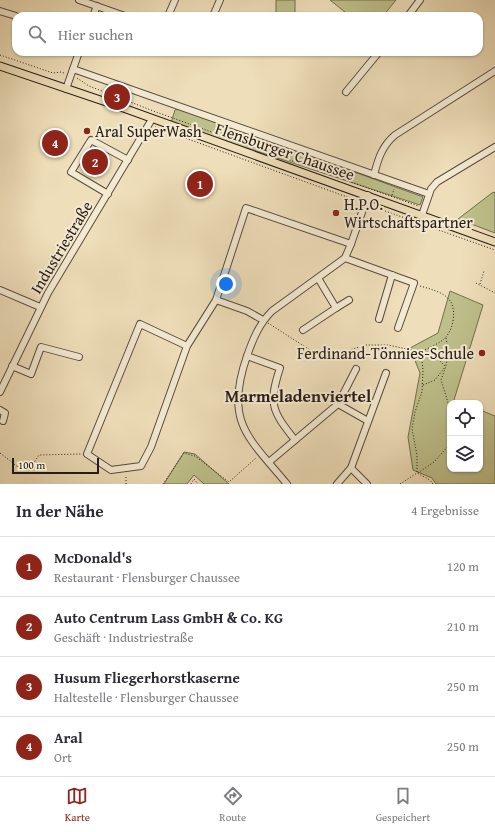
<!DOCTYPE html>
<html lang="de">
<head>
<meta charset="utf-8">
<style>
	body { margin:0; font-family:"Gentium Book Plus",serif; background:#f7f7f7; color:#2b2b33 }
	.controls { position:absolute; right:12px; bottom:12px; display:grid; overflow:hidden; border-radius:8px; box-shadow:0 1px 3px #0004 }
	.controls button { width:36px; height:36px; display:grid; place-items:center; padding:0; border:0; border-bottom:1px solid #e1e1e2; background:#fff; color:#2b2b33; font:20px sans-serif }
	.scale { position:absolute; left:12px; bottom:10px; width:87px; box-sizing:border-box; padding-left:4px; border:2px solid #271c17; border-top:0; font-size:11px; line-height:14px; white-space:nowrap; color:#271c17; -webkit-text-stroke:3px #f4ead2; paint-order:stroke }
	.you { position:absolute; left:226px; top:284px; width:14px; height:14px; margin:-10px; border:3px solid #fff; border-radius:50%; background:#1a73e8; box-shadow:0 0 0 6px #1a73e833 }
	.badge { display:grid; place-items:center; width:26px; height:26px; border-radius:50%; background:#8f2418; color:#fff; font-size:13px; font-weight:700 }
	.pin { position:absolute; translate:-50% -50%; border:2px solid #fff; box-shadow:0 1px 4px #0006 }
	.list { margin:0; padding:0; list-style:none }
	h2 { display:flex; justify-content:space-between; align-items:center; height:52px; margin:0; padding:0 16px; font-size:17px }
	h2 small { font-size:13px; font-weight:400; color:#7c7c81 }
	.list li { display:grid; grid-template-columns:26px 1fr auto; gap:12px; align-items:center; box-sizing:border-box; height:60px; padding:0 16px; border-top:1px solid #e1e1e2 }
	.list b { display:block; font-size:15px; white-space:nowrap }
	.list p { margin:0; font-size:13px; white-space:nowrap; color:#7c7c81 }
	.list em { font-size:13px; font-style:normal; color:#7c7c81 }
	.icon { flex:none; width:22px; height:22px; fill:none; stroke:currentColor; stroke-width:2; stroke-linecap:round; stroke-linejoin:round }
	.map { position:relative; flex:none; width:495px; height:484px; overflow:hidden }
	.search { position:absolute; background:#fff; box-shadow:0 1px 3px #0004; left:12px; right:12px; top:12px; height:44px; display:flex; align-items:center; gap:10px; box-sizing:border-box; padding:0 14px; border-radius:12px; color:#7c7c81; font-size:15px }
	.sheet { height:292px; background:#fff }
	nav { display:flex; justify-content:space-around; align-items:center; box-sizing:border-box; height:56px; border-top:1px solid #e1e1e2; background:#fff; font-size:11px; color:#7c7c81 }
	nav a { display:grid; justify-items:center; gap:2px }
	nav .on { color:#8f2418 }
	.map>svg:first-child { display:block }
	.green { fill:#bec08b; stroke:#726e51 }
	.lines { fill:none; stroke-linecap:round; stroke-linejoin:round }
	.minor-casing { stroke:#594c40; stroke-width:8 }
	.major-casing { stroke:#271c17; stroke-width:9 }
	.path { stroke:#271c17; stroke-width:1; stroke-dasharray:1 2; stroke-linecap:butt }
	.minor { stroke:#f4ead2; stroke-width:6 }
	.major { stroke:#eedeb9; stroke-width:7 }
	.poi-dot { fill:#8f2418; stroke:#f4ead2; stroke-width:1.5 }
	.labels { text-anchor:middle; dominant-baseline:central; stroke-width:4; stroke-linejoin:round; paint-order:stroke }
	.poi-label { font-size:16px; fill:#271c17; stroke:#f4ead2; text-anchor:start }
	.street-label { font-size:16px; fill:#271c17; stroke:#f4ead2 }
	.neighbourhood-label { font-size:17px; font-weight:bold; fill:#271c17; stroke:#f4ead2 }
</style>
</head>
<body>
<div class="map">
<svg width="495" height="484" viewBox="0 0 495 484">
	<rect width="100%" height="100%" fill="#eedeb9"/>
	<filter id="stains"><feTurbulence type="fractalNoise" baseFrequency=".005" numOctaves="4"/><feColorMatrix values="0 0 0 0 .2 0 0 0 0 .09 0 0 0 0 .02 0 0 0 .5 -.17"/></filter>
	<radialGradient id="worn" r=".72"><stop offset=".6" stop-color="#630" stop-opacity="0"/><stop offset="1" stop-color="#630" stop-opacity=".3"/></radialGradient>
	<g class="green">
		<rect x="276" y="0" width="19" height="16"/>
		<polygon points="330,0 396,0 383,16 350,16"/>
		<polygon points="182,109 423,197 420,205 171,123 175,110"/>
		<polygon points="495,192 495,233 458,219 492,193"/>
		<polygon points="450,291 483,305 454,400 461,403 450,403 450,469 480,469 480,410 495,416 495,484 436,484 432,478 413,470 408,437 420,373 410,348 438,333"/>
		<polygon points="184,452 195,454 229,484 204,484 194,475 187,484 164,484"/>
	</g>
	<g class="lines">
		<g class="minor-casing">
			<g id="minor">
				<polyline points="79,0 125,16"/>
				<polyline points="0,11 16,16"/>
				<polyline points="93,16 97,6"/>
				<polyline points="168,16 175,0"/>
				<polyline points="213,16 220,0"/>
				<polyline points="408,16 420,0"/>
				<polyline points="73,69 79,52"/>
				<polyline points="66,89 73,69 429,194"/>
				<polyline points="346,92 379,52"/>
				<path d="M374 175C378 159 382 146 395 135L495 71"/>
				<polyline points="108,194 71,172 91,140 128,160"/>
				<polyline points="422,215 431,189 437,182 495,147"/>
				<polyline points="345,258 414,283 398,328"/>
				<polyline points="0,290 40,307"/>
				<polyline points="216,300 247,311 263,320"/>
				<polyline points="336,308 349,300"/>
				<polyline points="379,319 392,275"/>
				<polyline points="303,330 336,308 318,278"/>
				<polyline points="187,346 140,324 87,454 111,470 141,466 151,447 187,346 216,300 246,208 351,244"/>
				<path d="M247 356 280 368C268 404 272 411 295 440"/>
				<polyline points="12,366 31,374 41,347 79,357"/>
				<polyline points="356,369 338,404 368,421"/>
				<polyline points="0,392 48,293 152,119"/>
				<polyline points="0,410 5,413 3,421"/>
				<polyline points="269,462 338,404"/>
				<polyline points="351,468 386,373"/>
				<path d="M287 484C248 437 224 422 247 356 253 339 259 324 272 311L345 258 351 244 368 195"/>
				<polyline points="337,484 351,468 367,484"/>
			</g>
		</g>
		<g class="major-casing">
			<polyline id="major" points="0,66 115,105 495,242"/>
		</g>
		<g class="path">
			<polyline points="0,55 53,73 61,72 64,73"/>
			<polyline points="77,78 89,86 156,112 418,206"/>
			<polyline points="155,127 358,201"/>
			<polyline points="392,195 394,189"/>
			<polyline points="371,206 495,250"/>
			<polyline points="476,283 495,293"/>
			<polyline points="480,284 484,271"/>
			<path d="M420 286C441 292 457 296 453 321 452 327 449 334 445 338 439 344 428 348 421 352"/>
			<polyline points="268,323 321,357 333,359 349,350 366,345 388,345 421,352 423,370 422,392 415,412 412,429 417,455 417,473"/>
			<polyline points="446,338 448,348 446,366 441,380 450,409"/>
			<polyline points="422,352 433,354 445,366"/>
			<polyline points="423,385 435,380 445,367"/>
			<path d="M0 453C18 466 24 479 39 455L81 454"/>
			<polyline points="418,473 434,462 450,444"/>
			<polyline points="126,484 126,475"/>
			<polyline points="163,484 184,453 195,456 229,482 256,458"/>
			<polyline points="191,484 194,479 198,484"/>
			<polyline points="400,484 417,473 430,480 433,484"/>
		</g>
		<use href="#minor" class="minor"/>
		<use href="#major" class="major"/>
	</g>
	<g class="poi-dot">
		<circle cx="87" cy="131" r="4"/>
		<circle cx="336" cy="213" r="4"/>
		<circle cx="482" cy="353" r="4"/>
	</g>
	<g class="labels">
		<g class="poi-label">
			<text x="95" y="131">Aral SuperWash</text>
			<text x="344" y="204">H.P.O.<tspan x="344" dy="18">Wirtschaftspartner</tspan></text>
			<text x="474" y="353" text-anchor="end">Ferdinand-Tönnies-Schule</text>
		</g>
		<g class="street-label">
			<text transform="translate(285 151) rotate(19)">Flensburger Chaussee</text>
			<text transform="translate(61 247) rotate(-59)">Industriestraße</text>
		</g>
		<g class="neighbourhood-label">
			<text x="298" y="395">Marmeladenviertel</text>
		</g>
	</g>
	<rect width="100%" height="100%" filter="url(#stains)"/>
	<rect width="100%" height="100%" fill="url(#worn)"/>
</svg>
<div class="controls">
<button><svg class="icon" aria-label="locate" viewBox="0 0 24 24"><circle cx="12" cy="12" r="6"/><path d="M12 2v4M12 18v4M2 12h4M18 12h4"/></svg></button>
<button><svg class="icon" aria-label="layers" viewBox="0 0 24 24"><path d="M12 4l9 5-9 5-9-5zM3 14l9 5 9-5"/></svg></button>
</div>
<div class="scale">100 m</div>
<div class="you"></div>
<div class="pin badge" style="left:200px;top:184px">1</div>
<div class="pin badge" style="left:95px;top:162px">2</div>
<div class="pin badge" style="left:117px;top:97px">3</div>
<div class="pin badge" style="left:55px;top:143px">4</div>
<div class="search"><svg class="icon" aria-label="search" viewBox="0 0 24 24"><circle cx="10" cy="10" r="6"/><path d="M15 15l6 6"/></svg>Hier suchen</div>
</div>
<section class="sheet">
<h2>In der Nähe<small>4 Ergebnisse</small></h2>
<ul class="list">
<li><span class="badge">1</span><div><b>McDonald's</b><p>Restaurant · Flensburger Chaussee</p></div><em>120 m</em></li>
<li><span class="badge">2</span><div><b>Auto Centrum Lass GmbH &amp; Co. KG</b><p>Geschäft · Industriestraße</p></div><em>210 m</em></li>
<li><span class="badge">3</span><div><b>Husum Fliegerhorstkaserne</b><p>Haltestelle · Flensburger Chaussee</p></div><em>250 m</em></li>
<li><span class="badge">4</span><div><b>Aral</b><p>Ort</p></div><em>250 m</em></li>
</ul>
</section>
<nav>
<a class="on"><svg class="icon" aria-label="map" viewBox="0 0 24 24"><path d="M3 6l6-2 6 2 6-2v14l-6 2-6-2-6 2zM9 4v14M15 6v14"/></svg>Karte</a>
<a><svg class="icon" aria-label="directions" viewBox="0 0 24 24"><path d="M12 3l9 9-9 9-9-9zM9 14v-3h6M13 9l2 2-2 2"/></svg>Route</a>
<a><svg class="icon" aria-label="saved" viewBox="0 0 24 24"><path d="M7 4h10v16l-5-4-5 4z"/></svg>Gespeichert</a>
</nav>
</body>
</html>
